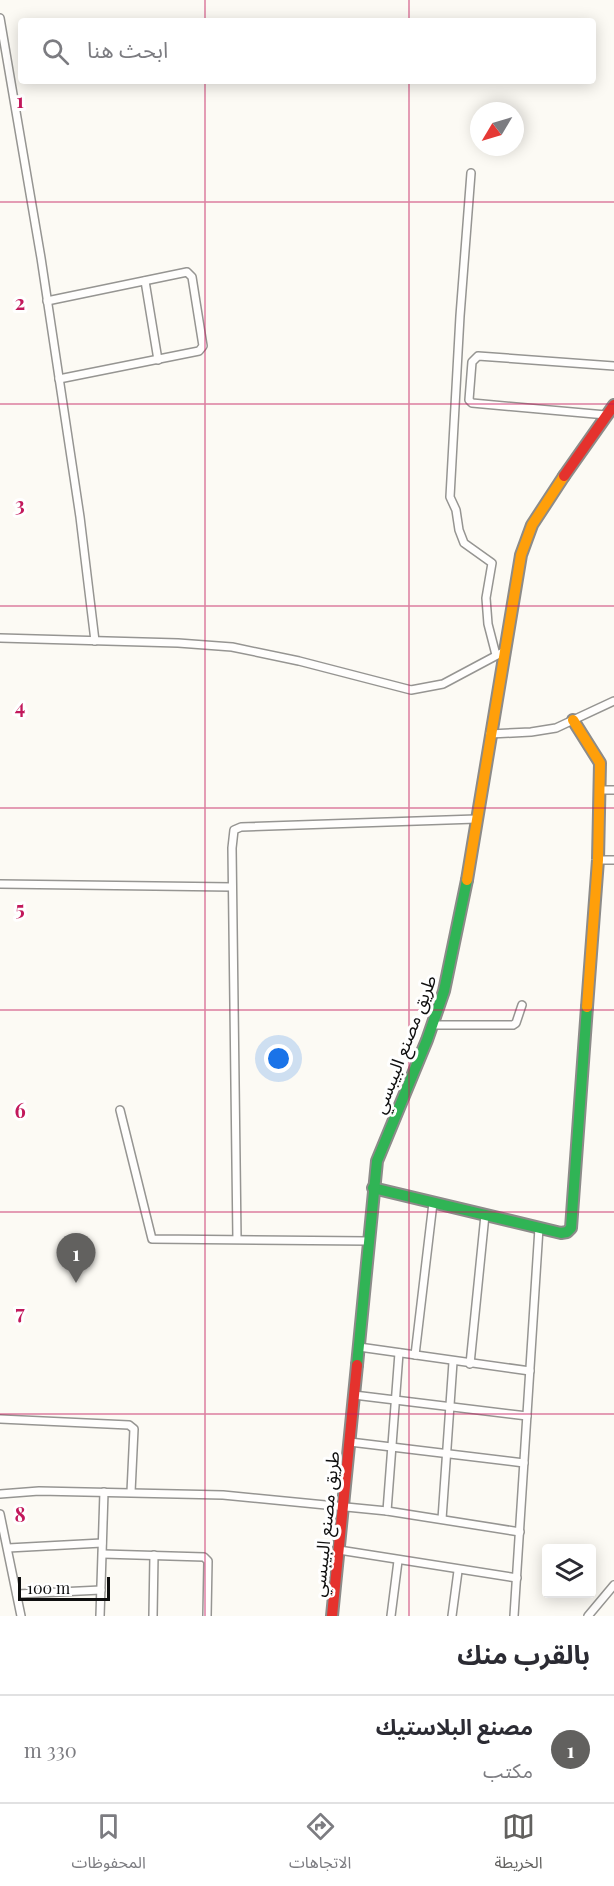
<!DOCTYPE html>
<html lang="ar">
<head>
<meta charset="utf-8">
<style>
	body { margin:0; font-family:"Playfair Display","Noto Sans Arabic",serif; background:#f7f7f7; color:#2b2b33; direction:rtl }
	.controls { position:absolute; right:18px; bottom:18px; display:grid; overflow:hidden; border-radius:6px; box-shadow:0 3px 15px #0003 }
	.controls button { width:54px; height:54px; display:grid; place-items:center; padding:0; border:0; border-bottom:2px solid #e1e1e2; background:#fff; color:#2b2b33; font:30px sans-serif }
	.compass { position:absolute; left:470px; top:102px; width:54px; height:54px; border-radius:50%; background:#fff; box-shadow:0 3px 15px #0003; rotate:232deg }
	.scale { position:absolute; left:18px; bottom:15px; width:92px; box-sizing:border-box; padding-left:6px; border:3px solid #0f0f0f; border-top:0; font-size:16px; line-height:21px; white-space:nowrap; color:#0f0f0f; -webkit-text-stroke:4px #fff; paint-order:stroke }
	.you { position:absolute; left:279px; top:1059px; width:21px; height:21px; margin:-15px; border:4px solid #fff; border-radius:50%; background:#1a73e8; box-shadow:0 0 0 9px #1a73e833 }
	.badge { display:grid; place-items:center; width:39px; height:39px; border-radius:50%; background:#62615f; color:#fff; font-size:20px; font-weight:700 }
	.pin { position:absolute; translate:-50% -50px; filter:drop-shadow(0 2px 3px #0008) }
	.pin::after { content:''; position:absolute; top:32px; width:21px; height:18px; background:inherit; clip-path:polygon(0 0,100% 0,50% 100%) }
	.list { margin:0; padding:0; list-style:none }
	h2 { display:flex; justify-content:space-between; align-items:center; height:78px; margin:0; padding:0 24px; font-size:26px }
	h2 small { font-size:20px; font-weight:400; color:#7c7c81 }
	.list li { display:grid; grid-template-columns:39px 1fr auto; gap:18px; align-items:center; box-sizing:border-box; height:108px; padding:0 24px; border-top:2px solid #e1e1e2 }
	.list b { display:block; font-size:22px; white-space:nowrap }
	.list p { margin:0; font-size:20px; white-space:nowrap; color:#7c7c81 }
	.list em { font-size:20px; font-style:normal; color:#7c7c81 }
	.icon { flex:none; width:33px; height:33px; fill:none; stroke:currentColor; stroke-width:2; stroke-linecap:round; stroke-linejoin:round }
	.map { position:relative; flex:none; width:614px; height:1616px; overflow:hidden; direction:ltr }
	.search { position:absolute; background:#fff; box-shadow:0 3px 15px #0003; left:18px; right:18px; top:18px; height:66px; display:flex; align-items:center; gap:15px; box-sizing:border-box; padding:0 21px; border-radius:6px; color:#7c7c81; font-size:22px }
	.sheet { height:186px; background:#fff }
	nav { display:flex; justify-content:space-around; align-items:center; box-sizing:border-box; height:84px; border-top:2px solid #e1e1e2; background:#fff; font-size:16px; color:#7c7c81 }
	nav a { display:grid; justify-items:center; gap:3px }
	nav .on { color:#62615f }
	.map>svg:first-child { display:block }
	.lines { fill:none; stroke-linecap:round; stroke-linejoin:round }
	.street-casing { stroke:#969592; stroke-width:10 }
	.fast-casing { stroke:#8c8b89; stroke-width:14 }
	.slow-casing { stroke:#8c8b89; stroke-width:14 }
	.jam-casing { stroke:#8c8b89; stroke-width:14 }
	.street { stroke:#fffefd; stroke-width:7 }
	.fast { stroke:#30b455; stroke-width:10 }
	.slow { stroke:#ff9f0a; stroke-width:10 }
	.jam { stroke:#e5322d; stroke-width:10 }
	.grid { fill:none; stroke:#c2185b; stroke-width:1.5; stroke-opacity:0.55 }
	.labels { text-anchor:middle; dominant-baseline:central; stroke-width:6; stroke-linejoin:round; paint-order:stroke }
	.street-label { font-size:18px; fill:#0f0f0f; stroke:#fff }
	.grid-label { font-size:20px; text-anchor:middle; font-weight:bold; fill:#c2185b; stroke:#fff; stroke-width:6; stroke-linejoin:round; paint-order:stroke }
</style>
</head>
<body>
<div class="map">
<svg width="614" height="1616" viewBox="0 0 614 1616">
	<rect width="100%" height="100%" fill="#fcfaf4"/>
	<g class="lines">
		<g class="street-casing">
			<g id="street">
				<polyline points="0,18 41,258 80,517 95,641"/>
				<polyline points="471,173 460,316 450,497 456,510 459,530 464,543 492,563 486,598 488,624 496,655"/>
				<polyline points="145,281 158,360"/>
				<polyline points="47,301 187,272 192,277 203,346 199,351 59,379"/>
				<polyline points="606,415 472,403 469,400 472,362 478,356 614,366"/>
				<polyline points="0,638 178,643 232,647 299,661 411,690 443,684 503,652"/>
				<polyline points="490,734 531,732 556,728 614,701"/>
				<polyline points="600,790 614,790"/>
				<polyline points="598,860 614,860"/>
				<polyline points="0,884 232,887"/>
				<polyline points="433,1025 513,1025 516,1023 522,1005"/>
				<polyline points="120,1110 152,1239 368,1241"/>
				<polyline points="237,1239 232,848 234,830 241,827 476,819"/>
				<polyline points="359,1347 530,1371"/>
				<polyline points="415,1355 433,1203"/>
				<polyline points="470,1364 485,1215"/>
				<polyline points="354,1395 527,1416"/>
				<polyline points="0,1419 129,1425 134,1429 131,1492"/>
				<polyline points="350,1442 524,1463"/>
				<polyline points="0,1494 39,1491 223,1495 387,1511 520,1532"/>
				<polyline points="387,1511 399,1353"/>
				<polyline points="0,1514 21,1616"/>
				<polyline points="442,1519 453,1362"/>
				<polyline points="8,1548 102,1543"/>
				<polyline points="339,1550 517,1578"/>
				<polyline points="103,1554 204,1557 208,1561 207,1616"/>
				<polyline points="17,1594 101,1590"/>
				<polyline points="100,1616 104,1492"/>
				<polyline points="153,1616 154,1555"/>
				<polyline points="391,1616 398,1561"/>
				<polyline points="452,1616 458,1571"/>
				<polyline points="514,1616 539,1228"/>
				<polyline points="588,1616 614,1585"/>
			</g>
		</g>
		<g class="fast-casing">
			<g id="fast">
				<polyline points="373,1188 561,1233 567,1232 571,1228 587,1007"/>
				<polyline points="357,1365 377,1161 427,1040 444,991 467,880"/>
			</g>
		</g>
		<g class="slow-casing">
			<g id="slow">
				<polyline points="573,720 600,763 598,860 587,1007"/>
				<polyline points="467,880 521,555 532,525 564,476"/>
			</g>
		</g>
		<g class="jam-casing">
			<g id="jam">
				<polyline points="564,476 614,405"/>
				<polyline points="332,1616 357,1365"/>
			</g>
		</g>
		<use href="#street" class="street"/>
		<use href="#fast" class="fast"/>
		<use href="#slow" class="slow"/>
		<use href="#jam" class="jam"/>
	</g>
	<path class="grid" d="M205 0V21M409 0V21M205 81V1616M409 81V1616M0 202H614M0 404H614M0 606H614M0 808H614M0 1010H614M0 1212H614M0 1414H614"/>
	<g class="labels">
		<g class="street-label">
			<text transform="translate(404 1044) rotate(-69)">طريق مصنع البيبسي</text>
			<text transform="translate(325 1524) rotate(-84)">طريق مصنع البيبسي</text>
		</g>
	</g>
	<g class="grid-label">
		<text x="20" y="108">1</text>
		<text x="20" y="310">2</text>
		<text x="20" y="512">3</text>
		<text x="20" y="714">4</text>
		<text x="20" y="916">5</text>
		<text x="20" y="1118">6</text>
		<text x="20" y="1320">7</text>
		<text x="20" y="1522">8</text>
	</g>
</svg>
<div class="controls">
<button><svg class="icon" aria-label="layers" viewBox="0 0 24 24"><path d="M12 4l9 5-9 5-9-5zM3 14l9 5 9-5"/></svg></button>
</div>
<svg class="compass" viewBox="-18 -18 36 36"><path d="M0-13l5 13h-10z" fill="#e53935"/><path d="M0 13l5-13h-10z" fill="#7c7c81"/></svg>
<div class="scale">100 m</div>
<div class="you"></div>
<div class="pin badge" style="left:76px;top:1283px">1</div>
<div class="search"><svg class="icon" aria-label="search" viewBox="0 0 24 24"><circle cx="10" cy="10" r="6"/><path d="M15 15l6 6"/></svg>ابحث هنا</div>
</div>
<section class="sheet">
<h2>بالقرب منك<small></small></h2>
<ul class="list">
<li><span class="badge">1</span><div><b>مصنع البلاستيك</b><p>مكتب</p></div><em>330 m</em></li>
</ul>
</section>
<nav>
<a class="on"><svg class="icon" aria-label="map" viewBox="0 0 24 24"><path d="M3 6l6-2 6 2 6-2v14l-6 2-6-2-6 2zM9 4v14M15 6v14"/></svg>الخريطة</a>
<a><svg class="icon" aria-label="directions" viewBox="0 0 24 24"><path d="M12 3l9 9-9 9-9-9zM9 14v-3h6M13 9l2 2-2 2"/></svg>الاتجاهات</a>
<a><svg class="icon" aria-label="saved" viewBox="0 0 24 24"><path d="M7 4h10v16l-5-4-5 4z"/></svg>المحفوظات</a>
</nav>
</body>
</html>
